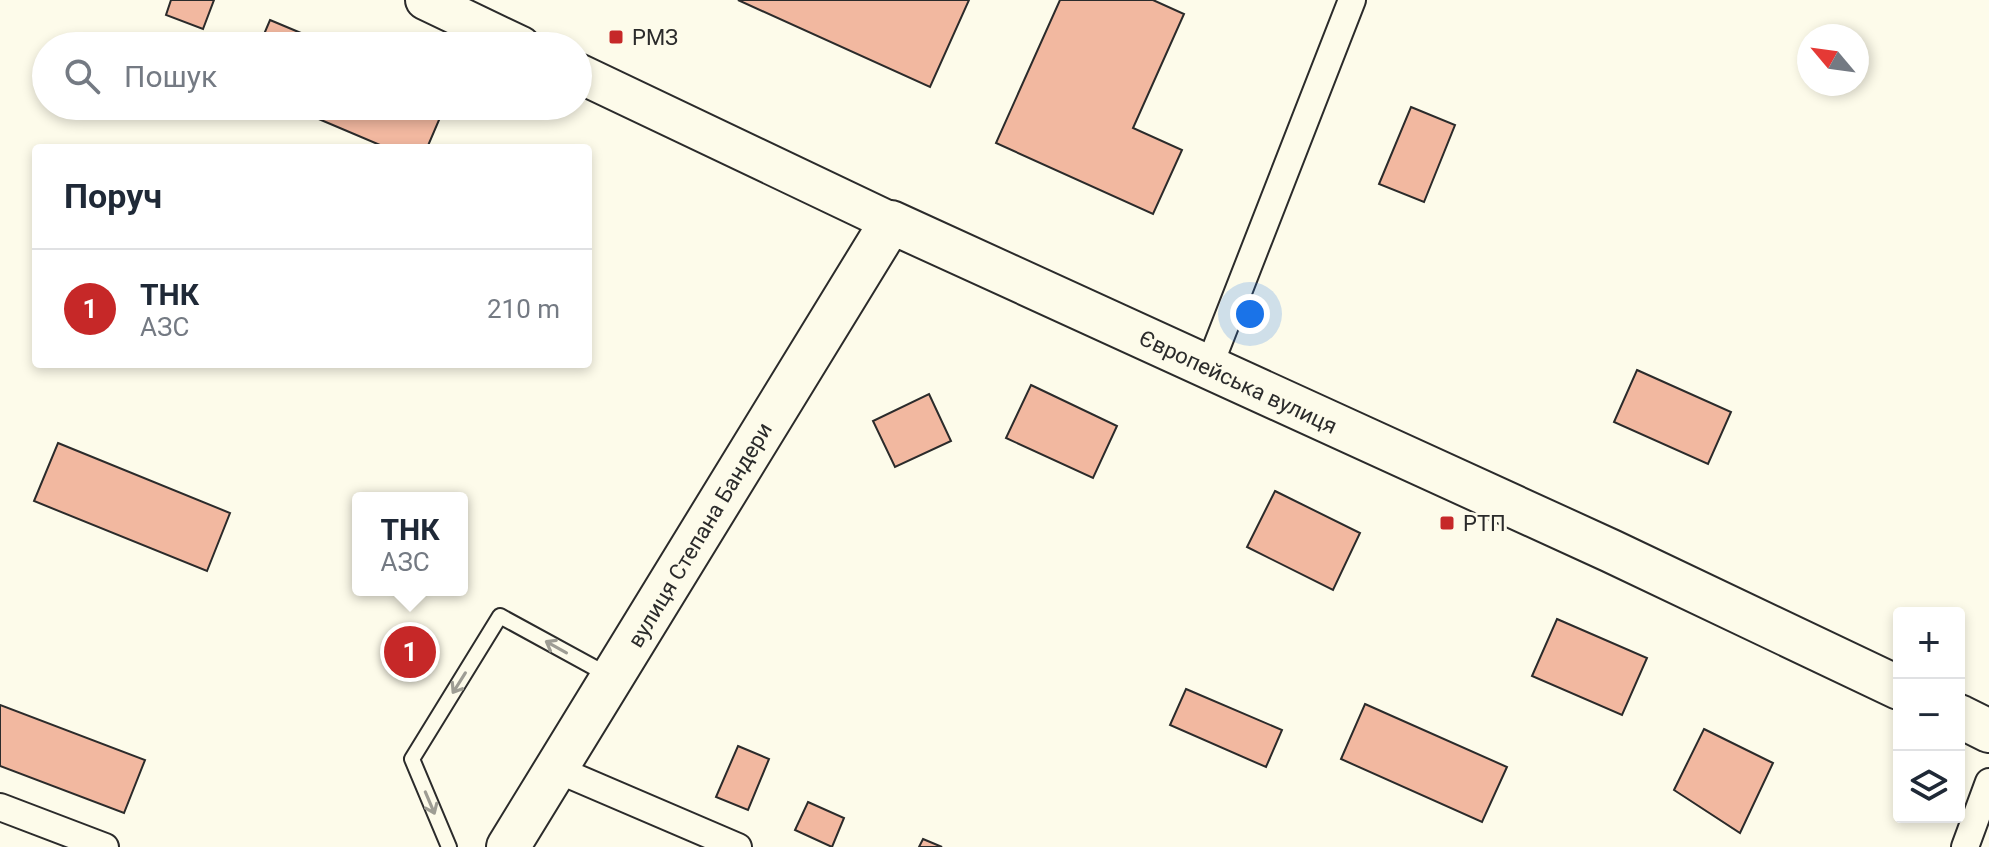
<!DOCTYPE html>
<html lang="uk">
<head>
<meta charset="utf-8">
<style>
	body { margin:0; font-family:Roboto,sans-serif; background:#f6f6f7; color:#1f2937 }
	.controls { position:absolute; right:24px; bottom:24px; display:grid; overflow:hidden; border-radius:8px; box-shadow:0 4px 12px #0003 }
	.controls button { width:72px; height:72px; display:grid; place-items:center; padding:0; border:0; border-bottom:2px solid #e0e1e3; background:#fff; color:#1f2937; font:40px sans-serif }
	.compass { position:absolute; left:1797px; top:24px; width:72px; height:72px; border-radius:50%; background:#fff; box-shadow:0 4px 12px #0003; rotate:299deg }
	.you { position:absolute; left:1250px; top:314px; width:28px; height:28px; margin:-20px; border:6px solid #fff; border-radius:50%; background:#1a73e8; box-shadow:0 0 0 12px #1a73e833 }
	.badge { display:grid; place-items:center; width:52px; height:52px; border-radius:50%; background:#c62828; color:#fff; font-size:26px; font-weight:700 }
	.pin { position:absolute; translate:-50% -50%; border:4px solid #fff; box-shadow:0 2px 8px #0006 }
	.popup { position:absolute; left:352px; top:492px; width:116px; height:104px; box-sizing:border-box; display:grid; place-content:center; border-radius:8px; background:#fff; filter:drop-shadow(0 2px 6px #0005); font-size:26px; white-space:nowrap; color:#747a83 }
	.popup b { font-size:30px; color:#1f2937 }
	.popup::after { content:''; position:absolute; left:50%; top:100%; margin-left:-16px; border:16px solid transparent; border-top-color:#fff }
	.list { margin:0; padding:0; list-style:none }
	h2 { display:flex; justify-content:space-between; align-items:center; height:104px; margin:0; padding:0 32px; font-size:34px }
	h2 small { font-size:26px; font-weight:400; color:#747a83 }
	.list li { display:grid; grid-template-columns:52px 1fr auto; gap:24px; align-items:center; box-sizing:border-box; height:120px; padding:0 32px; border-top:2px solid #e0e1e3 }
	.list b { display:block; font-size:30px; white-space:nowrap }
	.list p { margin:0; font-size:26px; white-space:nowrap; color:#747a83 }
	.list em { font-size:26px; font-style:normal; color:#747a83 }
	.icon { flex:none; width:44px; height:44px; fill:none; stroke:currentColor; stroke-width:2; stroke-linecap:round; stroke-linejoin:round }
	.map { position:relative; flex:none; width:1989px; height:847px; overflow:hidden }
	.search { position:absolute; background:#fff; box-shadow:0 4px 12px #0003; left:32px; top:32px; width:560px; height:88px; display:flex; align-items:center; gap:20px; box-sizing:border-box; padding:0 28px; border-radius:44px; color:#747a83; font-size:30px }
	.panel { position:absolute; background:#fff; box-shadow:0 4px 12px #0003; left:32px; top:144px; width:560px; height:224px; border-radius:8px }
	.map>svg:first-child { display:block }
	.building { fill:#f2b8a0; stroke:#2b2b2b; stroke-width:2 }
	.lines { fill:none; stroke-linecap:round; stroke-linejoin:round }
	.service-casing { stroke:#2b2b2b; stroke-width:18 }
	.minor-casing { stroke:#2b2b2b; stroke-width:30 }
	.secondary-casing { stroke:#2b2b2b; stroke-width:42 }
	.primary-casing { stroke:#2b2b2b; stroke-width:46 }
	.service { stroke:#fdfbea; stroke-width:14 }
	.minor { stroke:#fdfbea; stroke-width:26 }
	.secondary { stroke:#fdfbea; stroke-width:38 }
	.primary { stroke:#fdfbea; stroke-width:42 }
	.oneway { stroke:#9e9d94 }
	.poi-dot { fill:#c62828; stroke:#fdfbea; stroke-width:3 }
	.labels { text-anchor:middle; dominant-baseline:central; stroke-width:6; stroke-linejoin:round; paint-order:stroke }
	.poi-label { font-size:22px; fill:#2b2b2b; stroke:#fdfbea; text-anchor:start }
	.street-label { font-size:22px; fill:#2b2b2b; stroke:#fdfbea }
</style>
</head>
<body>
<div class="map">
<svg width="1989" height="847" viewBox="0 0 1989 847">
	<rect width="100%" height="100%" fill="#fdfbea"/>
	<g class="building">
		<polygon points="171,0 214,0 203,29 166,15"/>
		<polygon points="738,0 969,0 930,87"/>
		<polygon points="1060,0 1153,0 1184,14 1133,128 1182,150 1153,214 996,143"/>
		<polygon points="270,20 332,46 259,46"/>
		<polygon points="288,106 445,106 427,148 387,148"/>
		<polygon points="1411,107 1455,125 1424,202 1379,184"/>
		<polygon points="1637,370 1731,412 1708,464 1614,422"/>
		<polygon points="1031,385 1117,426 1093,478 1006,438"/>
		<polygon points="929,394 951,441 895,467 873,421"/>
		<polygon points="58,443 230,513 207,571 34,501"/>
		<polygon points="1275,491 1360,533 1333,590 1247,547"/>
		<polygon points="1557,619 1647,658 1622,715 1532,676"/>
		<polygon points="1186,689 1282,730 1266,767 1170,725"/>
		<polygon points="1365,704 1507,767 1482,822 1341,759"/>
		<polygon points="0,705 145,760 124,813 0,766"/>
		<polygon points="1704,729 1773,763 1740,833 1674,790"/>
		<polygon points="738,746 769,759 748,810 716,797"/>
		<polygon points="808,802 844,818 832,847 795,830"/>
		<polygon points="923,839 942,847 919,847"/>
	</g>
	<g class="lines">
		<g class="service-casing">
			<polyline id="service" points="449,847 412,759 500,616 608,675"/>
		</g>
		<g class="minor-casing">
			<g id="minor">
				<polyline points="1208,369 1352,0"/>
				<polyline points="556,769 738,847"/>
				<polyline points="0,807 105,847"/>
				<polyline points="1965,847 1989,782"/>
			</g>
		</g>
		<g class="secondary-casing">
			<g id="secondary">
				<polyline points="425,0 521,46"/>
				<polyline points="578,73 891,222"/>
			</g>
		</g>
		<g class="primary-casing">
			<g id="primary">
				<polyline points="1959,716 1989,731"/>
				<polyline points="508,847 891,222 1611,551 1899,688"/>
			</g>
		</g>
		<use href="#service" class="service"/>
		<use href="#minor" class="minor"/>
		<use href="#secondary" class="secondary"/>
		<use href="#primary" class="primary"/>
	</g>
	<defs><path id="oneway-shaft" d="M-6 0H5M1.5-3L5.5 0L1.5 3" fill="none" stroke-width="1.6" stroke-linecap="round" stroke-linejoin="round" transform="scale(2)"/></defs>
	<g class="oneway">
		<use href="#oneway-shaft" transform="translate(556 647) rotate(-151)"/>
		<use href="#oneway-shaft" transform="translate(459 683) rotate(122)"/>
		<use href="#oneway-shaft" transform="translate(430 803) rotate(67)"/>
	</g>
	<g class="poi-dot">
		<rect x="608" y="29" width="16" height="16" rx="4"/>
		<rect x="1439" y="515" width="16" height="16" rx="4"/>
	</g>
	<g class="labels">
		<g class="poi-label">
			<text x="632" y="37">РМЗ</text>
			<text x="1463" y="523">РТП</text>
		</g>
		<g class="street-label">
			<text transform="translate(1238 382) rotate(25)">Європейська вулиця</text>
			<text transform="translate(700 535) rotate(-59)">вулиця Степана Бандери</text>
		</g>
	</g>
</svg>
<div class="controls">
<button>+</button>
<button>−</button>
<button><svg class="icon" aria-label="layers" viewBox="0 0 24 24"><path d="M12 4l9 5-9 5-9-5zM3 14l9 5 9-5"/></svg></button>
</div>
<svg class="compass" viewBox="-18 -18 36 36"><path d="M0-13l5 13h-10z" fill="#e53935"/><path d="M0 13l5-13h-10z" fill="#747a83"/></svg>
<div class="you"></div>
<div class="pin badge" style="left:410px;top:652px">1</div>
<div class="popup"><b>ТНК</b>АЗС</div>
<div class="search"><svg class="icon" aria-label="search" viewBox="0 0 24 24"><circle cx="10" cy="10" r="6"/><path d="M15 15l6 6"/></svg>Пошук</div>
<section class="panel">
<h2>Поруч<small></small></h2>
<ul class="list">
<li><span class="badge">1</span><div><b>ТНК</b><p>АЗС</p></div><em>210 m</em></li>
</ul>
</section>
</div>
</body>
</html>
